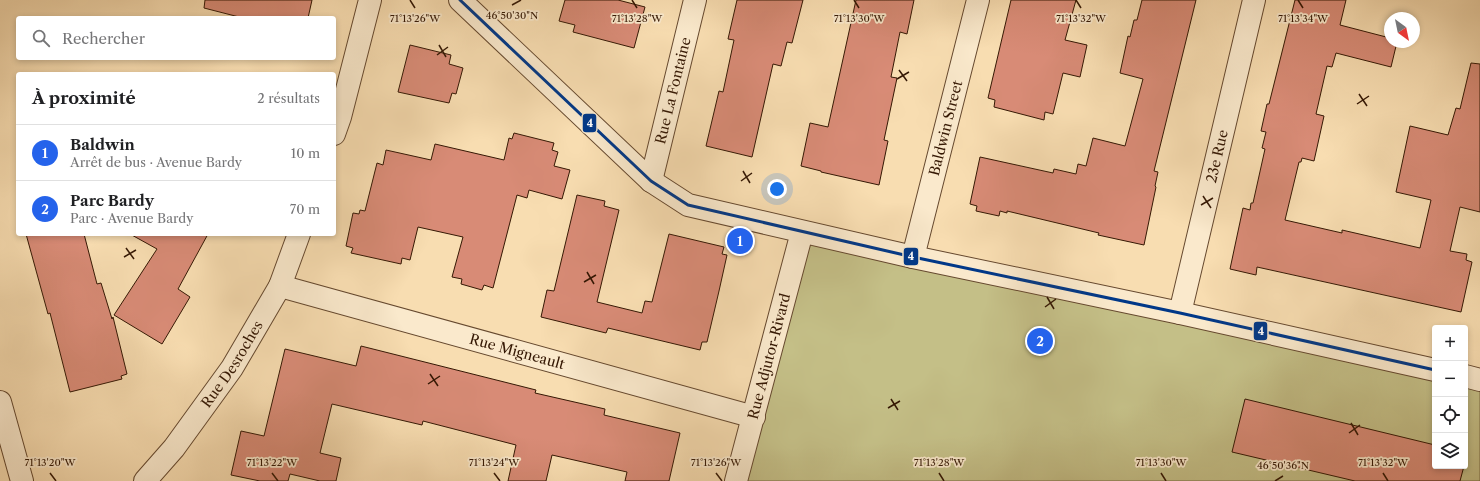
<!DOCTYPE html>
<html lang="fr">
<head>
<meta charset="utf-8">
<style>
	body { margin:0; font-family:"Libre Caslon Text",serif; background:#f2f2f2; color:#202124 }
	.controls { position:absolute; right:12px; bottom:12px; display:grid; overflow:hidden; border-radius:4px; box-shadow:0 2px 6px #0003 }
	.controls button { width:36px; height:36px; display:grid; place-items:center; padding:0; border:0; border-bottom:1px solid #e0e0e0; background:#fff; color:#202124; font:20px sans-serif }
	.compass { position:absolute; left:1384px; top:12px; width:36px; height:36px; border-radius:50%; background:#fff; box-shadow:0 2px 6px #0003; rotate:147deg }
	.you { position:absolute; left:777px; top:189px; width:14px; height:14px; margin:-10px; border:3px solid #fff; border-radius:50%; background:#1a73e8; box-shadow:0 0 0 6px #1a73e833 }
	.badge { display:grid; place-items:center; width:26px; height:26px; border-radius:50%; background:#2563eb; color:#fff; font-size:13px; font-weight:700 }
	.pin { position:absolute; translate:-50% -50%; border:2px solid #fff; box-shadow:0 1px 4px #0006 }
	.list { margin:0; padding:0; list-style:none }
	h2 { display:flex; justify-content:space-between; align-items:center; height:52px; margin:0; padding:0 16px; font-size:17px }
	h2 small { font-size:13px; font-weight:400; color:#757577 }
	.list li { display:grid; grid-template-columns:26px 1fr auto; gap:12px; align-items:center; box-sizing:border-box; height:56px; padding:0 16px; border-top:1px solid #e0e0e0 }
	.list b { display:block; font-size:15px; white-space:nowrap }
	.list p { margin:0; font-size:13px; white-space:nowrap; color:#757577 }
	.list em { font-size:13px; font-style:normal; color:#757577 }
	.icon { flex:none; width:22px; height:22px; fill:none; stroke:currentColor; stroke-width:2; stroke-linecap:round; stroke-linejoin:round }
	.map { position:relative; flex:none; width:1480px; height:481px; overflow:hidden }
	.search { position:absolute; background:#fff; box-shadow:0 2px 6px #0003; left:16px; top:16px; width:320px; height:44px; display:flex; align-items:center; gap:10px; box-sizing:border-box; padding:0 14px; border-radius:4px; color:#757577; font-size:15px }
	.panel { position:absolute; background:#fff; box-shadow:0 2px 6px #0003; left:16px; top:72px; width:320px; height:164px; border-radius:4px }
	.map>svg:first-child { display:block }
	.green { fill:#c4bf87; stroke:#7c6c46 }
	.building { fill:#d88b76; stroke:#351804 }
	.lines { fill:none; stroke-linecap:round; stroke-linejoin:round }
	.minor-casing { stroke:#66492f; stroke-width:24 }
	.minor { stroke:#fae9cc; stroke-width:22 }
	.bus-1-casing { stroke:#fae9cc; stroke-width:6 }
	.bus-1 { stroke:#013888; stroke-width:3 }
	.ticks { fill:none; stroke:#351804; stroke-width:1.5 }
	.labels { text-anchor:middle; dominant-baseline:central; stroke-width:3.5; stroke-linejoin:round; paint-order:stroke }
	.street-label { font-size:14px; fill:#351804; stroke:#fae9cc }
	.ticks-label { font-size:10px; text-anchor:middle; fill:#351804; stroke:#fae9cc; stroke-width:3.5; stroke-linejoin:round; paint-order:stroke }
	.line-badge { stroke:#fae9cc; stroke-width:1.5 }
	.badge-label { font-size:11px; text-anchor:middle; font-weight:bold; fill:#fff }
</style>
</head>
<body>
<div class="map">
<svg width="1480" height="481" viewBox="0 0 1480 481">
	<rect width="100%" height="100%" fill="#f8ddb1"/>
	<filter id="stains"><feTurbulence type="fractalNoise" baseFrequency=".005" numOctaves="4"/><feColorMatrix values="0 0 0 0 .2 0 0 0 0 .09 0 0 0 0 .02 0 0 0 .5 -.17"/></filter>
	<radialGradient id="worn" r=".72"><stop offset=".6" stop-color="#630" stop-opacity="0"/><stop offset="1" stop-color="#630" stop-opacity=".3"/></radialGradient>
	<polygon class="green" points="802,232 1435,370 1435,466 1465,466 1465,376 1480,380 1480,481 736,481"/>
	<g class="building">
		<polygon points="205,0 312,0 308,18 243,18 204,8"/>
		<polygon points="565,0 618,0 645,7 634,48 573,32 575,25 559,21"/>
		<polygon points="737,0 803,0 792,43 787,42 781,66 773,64 752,157 706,146 719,91 723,92 734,40 728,39"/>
		<polygon points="856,0 914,0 907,34 900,32 891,77 897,78 884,140 888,141 879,185 821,172 821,171 801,166 810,123 828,127"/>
		<polygon points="1011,0 1076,0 1065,40 1087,45 1080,77 1063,73 1053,114 1045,112 1044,120 994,107 995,100 988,98"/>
		<polygon points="1142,0 1196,0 1154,171 1158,172 1155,186 1156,187 1144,245 1098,235 1099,233 1007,211 1007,213 1000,211 999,216 976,211 977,206 970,204 980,157 1053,173 1054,169 1076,174 1078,164 1086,166 1093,138 1125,146 1143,79 1120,73 1128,36 1130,37 1134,20 1137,20"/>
		<polygon points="1295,0 1346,0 1340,25 1390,38 1390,42 1397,42 1391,67 1336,53 1332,67 1327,66 1316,114 1324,116 1314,161 1302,158 1301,162 1299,162 1285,220 1342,233 1342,230 1420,248 1431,200 1396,192 1410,126 1448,135 1456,108 1460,109 1471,63 1480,64 1480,212 1460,207 1450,251 1467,254 1466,260 1472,262 1461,312 1257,267 1256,275 1230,269 1243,208 1250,210 1251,203 1253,203 1265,149 1262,148 1266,132 1261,131 1267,104 1269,104"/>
		<polygon points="410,45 451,55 449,64 463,68 456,94 452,93 449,103 398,92"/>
		<polygon points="514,133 554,143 552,150 558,152 554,166 570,170 562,199 529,190 527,198 517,195 493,288 484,285 482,290 461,284 462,279 452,277 463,237 418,227 410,260 402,258 401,264 351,253 353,248 346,246 353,213 359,214 360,210 365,211 377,163 383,165 386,150 431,160 435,144 504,160 509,138 512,139"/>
		<polygon points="577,195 605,201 604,206 619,210 597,302 642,313 645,301 652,302 669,234 724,247 722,254 727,255 719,291 707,342 702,342 700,350 608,328 606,333 541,317 547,290 554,291"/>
		<polygon points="26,234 84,234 97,284 101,283 112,319 113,317 127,374 121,376 122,379 70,392 50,313 48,314"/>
		<polygon points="130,234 208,234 178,289 190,297 162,344 114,315 157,249"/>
		<polygon points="361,346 536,390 535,393 605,409 604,415 680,433 669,481 625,481 627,472 552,455 546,481 508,481 516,445 423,421 422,425 332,404 320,453 341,458 336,481 320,481 290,474 288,481 260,481 231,475 241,431 264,436 285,349 356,366"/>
		<polygon points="1245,399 1435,445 1435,466 1464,466 1460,481 1355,481 1232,452"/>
	</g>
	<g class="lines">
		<g class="minor-casing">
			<g id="minor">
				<polyline points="460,0 651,181 688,205 913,257 1180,313 1435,370"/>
				<polyline points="334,134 340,117 370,0"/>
				<path id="s1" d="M651 181 695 0"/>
				<path id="s2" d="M913 257 978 0"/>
				<path id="s3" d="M280 286 754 417"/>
				<path id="s4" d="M1180 313 1254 0"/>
				<polyline points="1465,376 1480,380"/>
				<polyline points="0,402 22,481"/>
				<path id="s5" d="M145 481 174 448 232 368 280 286 299 234"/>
				<path id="s6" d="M736 481 802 232"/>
			</g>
		</g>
		<use href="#minor" class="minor"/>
		<g class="bus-1-casing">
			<polyline id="bus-1" points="460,0 651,181 688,205 913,257 1180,313 1435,370"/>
		</g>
		<use href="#bus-1" class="bus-1"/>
	</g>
	<path class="ticks" d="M410 0 415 8M632 0 637 8M854 0 859 8M1076 0 1081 8M1298 0 1303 8M512 5 521 0M439 45 446 57M437 55 448 47M899 70 907 81M897 79 909 72M1359 94 1367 106M1357 104 1369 96M743 171 750 183M741 181 752 173M1203 196 1211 208M1201 205 1213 198M126 248 134 259M124 257 136 250M587 272 594 284M584 282 596 275M1047 297 1054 309M1045 307 1056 299M430 374 438 386M428 384 440 376M891 399 898 410M888 408 900 401M1351 423 1358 435M1349 433 1360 425M50 473 56 481M272 473 278 481M494 473 500 481M716 473 722 481M939 473 944 481M1161 473 1166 481M1383 473 1388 481M1275 481 1283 476"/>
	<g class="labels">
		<g class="street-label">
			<text stroke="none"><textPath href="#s1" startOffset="93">Rue La Fontaine</textPath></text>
			<text stroke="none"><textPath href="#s2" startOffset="133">Baldwin Street</textPath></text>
			<text stroke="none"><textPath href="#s4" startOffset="161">23e Rue</textPath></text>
			<text stroke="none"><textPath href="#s3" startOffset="246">Rue Migneault</textPath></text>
			<text stroke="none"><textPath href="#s6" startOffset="129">Rue Adjutor-Rivard</textPath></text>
			<text stroke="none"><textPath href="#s5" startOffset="146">Rue Desroches</textPath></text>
		</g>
	</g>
	<g class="ticks-label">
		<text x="512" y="19">46°50'30"N</text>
		<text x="415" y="22">71°13'26"W</text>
		<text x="637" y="22">71°13'28"W</text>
		<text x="859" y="22">71°13'30"W</text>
		<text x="1081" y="22">71°13'32"W</text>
		<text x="1303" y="22">71°13'34"W</text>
		<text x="50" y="466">71°13'20"W</text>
		<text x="272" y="466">71°13'22"W</text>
		<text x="494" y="466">71°13'24"W</text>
		<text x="716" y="466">71°13'26"W</text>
		<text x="939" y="466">71°13'28"W</text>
		<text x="1161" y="466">71°13'30"W</text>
		<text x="1383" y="466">71°13'32"W</text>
		<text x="1283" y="469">46°50'36"N</text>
	</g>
	<g class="line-badge">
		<rect x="582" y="113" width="15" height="20" rx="4" fill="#013888"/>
		<rect x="903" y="247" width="16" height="19" rx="4" fill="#013888"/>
		<rect x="1253" y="321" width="15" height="20" rx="4" fill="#013888"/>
	</g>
	<g class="badge-label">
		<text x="590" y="127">4</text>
		<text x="911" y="260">4</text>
		<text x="1261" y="335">4</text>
	</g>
	<rect width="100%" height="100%" filter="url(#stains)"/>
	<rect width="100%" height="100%" fill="url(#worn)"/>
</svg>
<div class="controls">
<button>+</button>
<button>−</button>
<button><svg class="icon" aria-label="locate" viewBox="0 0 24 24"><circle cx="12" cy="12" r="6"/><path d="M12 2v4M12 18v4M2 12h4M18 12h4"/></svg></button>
<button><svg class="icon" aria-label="layers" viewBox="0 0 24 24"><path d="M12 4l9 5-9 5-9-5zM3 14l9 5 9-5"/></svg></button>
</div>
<svg class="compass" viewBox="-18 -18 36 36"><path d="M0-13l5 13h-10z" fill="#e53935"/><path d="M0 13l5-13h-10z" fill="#757577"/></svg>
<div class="you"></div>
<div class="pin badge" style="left:740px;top:241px">1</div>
<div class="pin badge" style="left:1040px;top:341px">2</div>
<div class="search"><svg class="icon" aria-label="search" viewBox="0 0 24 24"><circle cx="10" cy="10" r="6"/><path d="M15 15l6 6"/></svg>Rechercher</div>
<section class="panel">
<h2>À proximité<small>2 résultats</small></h2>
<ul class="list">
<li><span class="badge">1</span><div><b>Baldwin</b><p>Arrêt de bus · Avenue Bardy</p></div><em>10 m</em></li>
<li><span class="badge">2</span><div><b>Parc Bardy</b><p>Parc · Avenue Bardy</p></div><em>70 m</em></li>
</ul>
</section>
</div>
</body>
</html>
